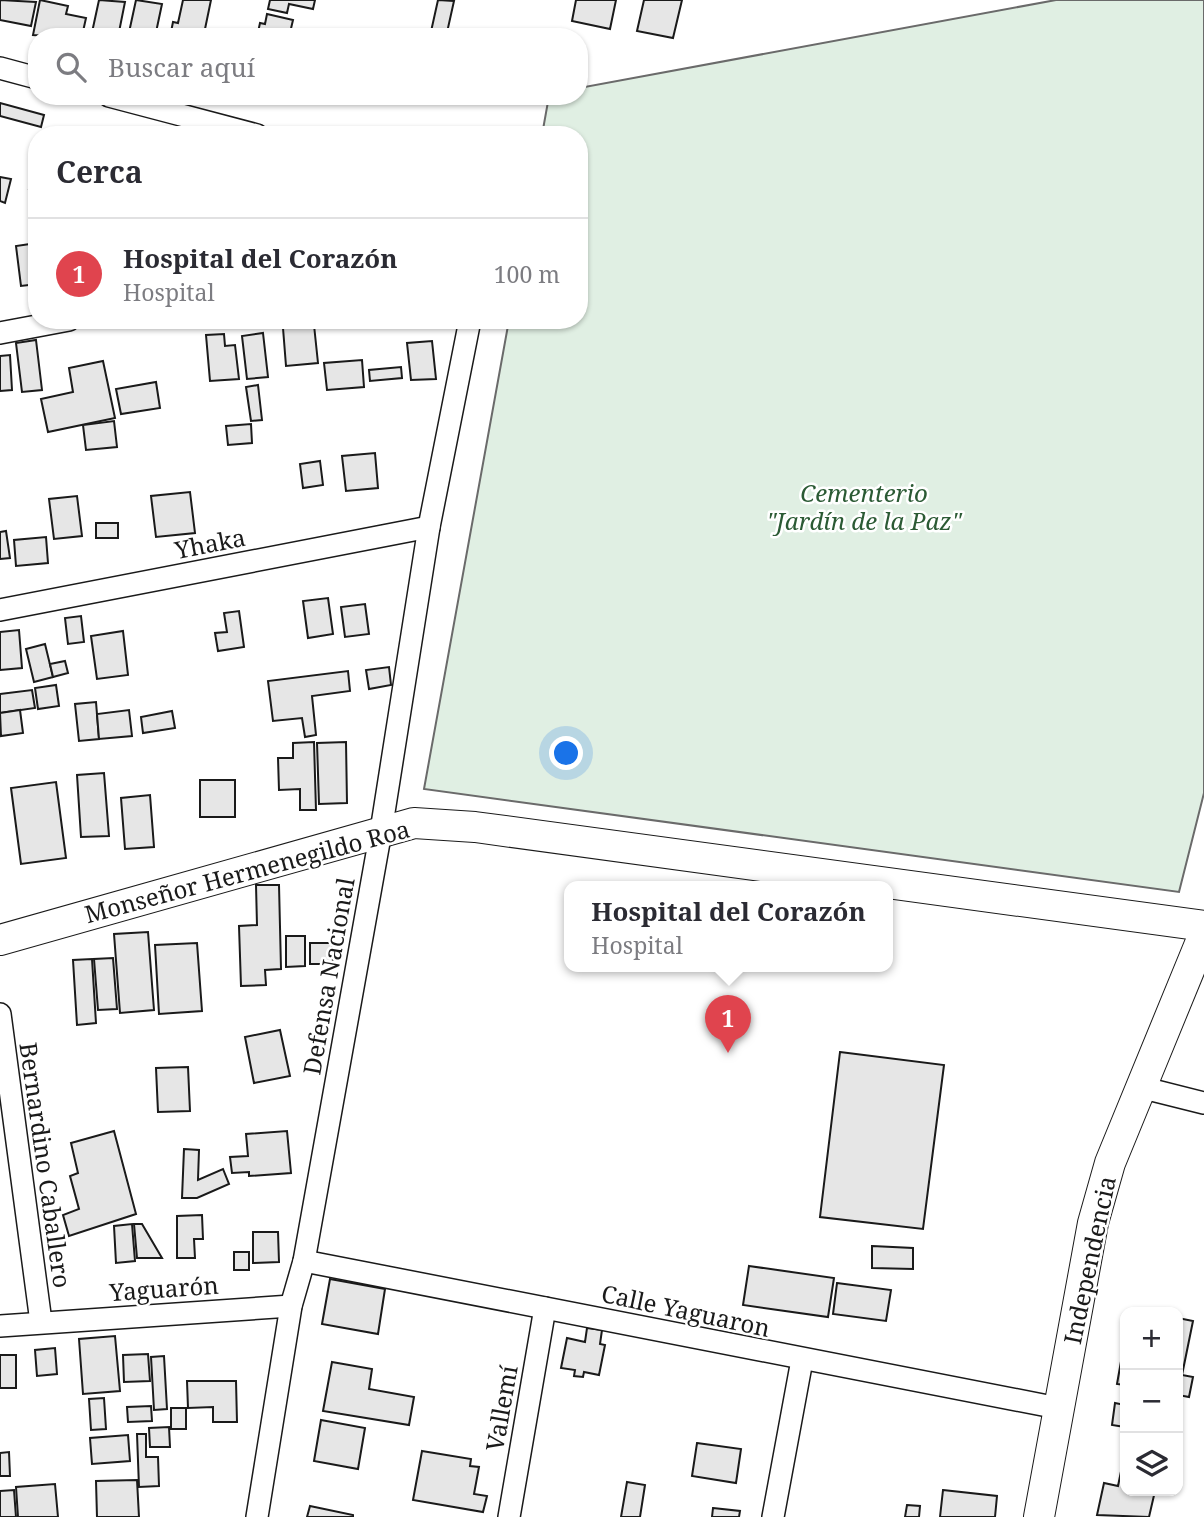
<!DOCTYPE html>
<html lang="es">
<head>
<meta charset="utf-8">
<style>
	body { margin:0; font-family:"Noto Serif",serif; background:#f7f7f7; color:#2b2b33 }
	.controls { position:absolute; right:21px; bottom:21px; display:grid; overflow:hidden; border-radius:14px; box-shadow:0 2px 5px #0004 }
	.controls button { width:63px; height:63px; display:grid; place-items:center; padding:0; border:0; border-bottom:2px solid #e1e1e2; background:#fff; color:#2b2b33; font:35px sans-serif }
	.you { position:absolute; left:567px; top:754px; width:24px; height:24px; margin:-18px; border:5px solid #fff; border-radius:50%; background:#1a73e8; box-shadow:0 0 0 10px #1a73e833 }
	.badge { display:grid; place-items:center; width:46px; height:46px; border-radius:50%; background:#b45309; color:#fff; font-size:23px; font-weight:700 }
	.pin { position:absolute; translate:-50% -58px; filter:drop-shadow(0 2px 4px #0008) }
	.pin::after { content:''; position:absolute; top:37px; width:24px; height:21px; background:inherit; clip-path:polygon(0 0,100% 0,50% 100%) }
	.popup { position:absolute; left:564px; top:881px; width:329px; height:91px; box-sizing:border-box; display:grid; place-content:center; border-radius:14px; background:#fff; filter:drop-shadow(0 2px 5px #0005); font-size:23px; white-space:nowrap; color:#7c7c81 }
	.popup b { font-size:26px; color:#2b2b33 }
	.popup::after { content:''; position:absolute; left:50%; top:100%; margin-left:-14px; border:14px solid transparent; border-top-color:#fff }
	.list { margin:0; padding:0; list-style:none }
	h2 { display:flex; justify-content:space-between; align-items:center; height:91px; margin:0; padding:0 28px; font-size:30px }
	h2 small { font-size:23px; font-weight:400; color:#7c7c81 }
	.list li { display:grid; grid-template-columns:46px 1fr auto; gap:21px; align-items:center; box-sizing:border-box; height:112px; padding:0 28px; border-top:2px solid #e1e1e2 }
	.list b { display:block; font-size:26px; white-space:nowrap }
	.list p { margin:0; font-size:23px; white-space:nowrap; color:#7c7c81 }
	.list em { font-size:23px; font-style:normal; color:#7c7c81 }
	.icon { flex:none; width:38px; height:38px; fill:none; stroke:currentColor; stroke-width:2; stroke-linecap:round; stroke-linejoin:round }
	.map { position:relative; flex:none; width:1204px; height:1517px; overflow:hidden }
	.search { position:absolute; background:#fff; box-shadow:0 2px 5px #0004; left:28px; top:28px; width:560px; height:77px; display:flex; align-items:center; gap:18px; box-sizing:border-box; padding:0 24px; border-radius:28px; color:#7c7c81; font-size:26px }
	.panel { position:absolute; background:#fff; box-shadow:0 2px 5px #0004; left:28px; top:126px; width:560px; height:203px; border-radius:28px }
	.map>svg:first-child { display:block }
	.green { fill:#e0efe3; stroke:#6a6a6a; stroke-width:2 }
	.building { fill:#e6e6e6; stroke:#1a1a1a; stroke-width:2 }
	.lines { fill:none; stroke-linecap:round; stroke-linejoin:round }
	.street-casing { stroke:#1a1a1a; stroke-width:24 }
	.secondary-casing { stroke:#1a1a1a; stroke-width:32 }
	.street { stroke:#fff; stroke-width:21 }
	.secondary { stroke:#fff; stroke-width:30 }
	.labels { text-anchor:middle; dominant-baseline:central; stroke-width:5; stroke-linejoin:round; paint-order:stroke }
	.park-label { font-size:24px; font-style:italic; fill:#2b5a34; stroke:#fff }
	.street-label { font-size:24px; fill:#1a1a1a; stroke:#fff }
</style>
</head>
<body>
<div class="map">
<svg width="1204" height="1517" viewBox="0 0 1204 1517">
	<rect width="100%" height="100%" fill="#fff"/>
	<polygon class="green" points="1056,0 1204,0 1204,793 1179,892 424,789 509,320 579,320 579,135 542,135 549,96 579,96 579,88"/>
	<g class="building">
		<polygon points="0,0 36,2 31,26 0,20"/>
		<polygon points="40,0 68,6 66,14 86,18 82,36 62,32 61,37 33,35"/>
		<polygon points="99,0 125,2 118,37 91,37"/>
		<polygon points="136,0 162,4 155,37 128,37"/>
		<polygon points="183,0 211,0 205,29 217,31 216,37 170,37 173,22 178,23"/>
		<polygon points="270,0 315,0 313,9 289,4 287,13 268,9"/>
		<polygon points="438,0 454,1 446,37 430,36"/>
		<polygon points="576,0 616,0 610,29 572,21"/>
		<polygon points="644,0 682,0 673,38 637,31"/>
		<polygon points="267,14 293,20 289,37 257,37 260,23 265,24"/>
		<polygon points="0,103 44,115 41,127 0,116"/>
		<polygon points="37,159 37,191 29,189"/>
		<polygon points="0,177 11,179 5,203 0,201"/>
		<polygon points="37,243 37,284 21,286 16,246"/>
		<polygon points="314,325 318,363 286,366 283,328"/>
		<polygon points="263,333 268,377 247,379 242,336"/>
		<polygon points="224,334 225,346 235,345 239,379 210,381 206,335"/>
		<polygon points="36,340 42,390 22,392 16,343"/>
		<polygon points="432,341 436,379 411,380 407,343"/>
		<polygon points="10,355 12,390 0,391 0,356"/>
		<polygon points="362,360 364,387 327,390 324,363"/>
		<polygon points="103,361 115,418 48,432 41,399 73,392 69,368"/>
		<polygon points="401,367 402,378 370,381 369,370"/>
		<polygon points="156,382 160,408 121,414 116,389"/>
		<polygon points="258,385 262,420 251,421 246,387"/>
		<polygon points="114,421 117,447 86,450 83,425"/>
		<polygon points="251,424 252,443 228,445 226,426"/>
		<polygon points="375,453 378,488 346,491 342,456"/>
		<polygon points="320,461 323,485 303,488 300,464"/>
		<polygon points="190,492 195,533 156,537 151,496"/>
		<polygon points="77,496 82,536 54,539 49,499"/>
		<rect x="96" y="523" width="22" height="15"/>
		<polygon points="6,531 10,558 0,559 0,532"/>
		<polygon points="46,537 48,563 16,566 14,540"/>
		<polygon points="328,598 333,634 308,638 303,601"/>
		<polygon points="365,604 369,634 345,637 341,607"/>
		<polygon points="239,611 244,647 218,651 215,633 227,632 224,613"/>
		<polygon points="81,616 84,642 68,644 65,618"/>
		<polygon points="19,630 22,668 0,670 0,632"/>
		<polygon points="123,631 128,675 97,679 91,636"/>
		<polygon points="45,644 53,677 34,682 26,649"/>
		<polygon points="65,661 68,673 53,677 50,664"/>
		<polygon points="389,667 391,685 369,689 366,670"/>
		<polygon points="348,671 350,691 312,696 316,735 305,737 302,718 273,721 268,681"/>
		<polygon points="56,685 59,706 38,709 35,688"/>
		<polygon points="32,690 35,708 0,713 0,694"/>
		<polygon points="96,702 99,739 79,741 75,704"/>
		<polygon points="20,710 23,733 1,736 0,713"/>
		<polygon points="129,710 132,736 99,739 97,714"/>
		<polygon points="172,711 175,728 143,733 141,717"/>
		<polygon points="314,742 316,810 300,810 300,789 279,790 278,758 293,758 293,743"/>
		<polygon points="346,742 347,803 319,804 317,743"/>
		<polygon points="104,773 109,836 81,837 77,775"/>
		<rect x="200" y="780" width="35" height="37"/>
		<polygon points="56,782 66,858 21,864 11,788"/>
		<polygon points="150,795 154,847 125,849 121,798"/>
		<polygon points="256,885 279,885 281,969 265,970 266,985 241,986 239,926 257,925"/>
		<polygon points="148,932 154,1010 120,1013 114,934"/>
		<polygon points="286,936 305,936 305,966 286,967"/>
		<polygon points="197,943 202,1011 159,1014 155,945"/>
		<polygon points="310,943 332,943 333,964 310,964"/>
		<polygon points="113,958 117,1009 98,1010 94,959"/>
		<polygon points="92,959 96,1023 77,1025 73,960"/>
		<polygon points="280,1030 290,1076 254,1083 245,1037"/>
		<polygon points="840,1052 944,1065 923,1229 820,1217"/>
		<polygon points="188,1067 190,1111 158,1112 156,1068"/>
		<polygon points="114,1131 136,1214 69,1236 63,1215 79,1209 70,1176 78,1173 71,1143"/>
		<polygon points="287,1131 291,1173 249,1176 249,1172 232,1173 230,1157 248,1156 246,1134"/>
		<polygon points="184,1149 199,1150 198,1180 223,1169 229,1184 197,1198 182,1198"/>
		<polygon points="202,1215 203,1239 194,1239 195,1258 177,1258 177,1216"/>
		<polygon points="132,1224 135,1261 116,1263 114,1226"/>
		<polygon points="134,1224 142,1224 162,1258 137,1258"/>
		<polygon points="253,1232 278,1232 279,1262 253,1263"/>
		<polygon points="872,1246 913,1248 913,1269 872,1268"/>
		<rect x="234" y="1252" width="15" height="18"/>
		<polygon points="749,1266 834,1278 828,1317 743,1305"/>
		<polygon points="330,1279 385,1289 378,1334 322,1324"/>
		<polygon points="837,1283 891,1290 886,1321 833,1314"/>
		<polygon points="1178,1318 1193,1321 1182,1375 1193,1377 1189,1397 1178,1395"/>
		<polygon points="587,1328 602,1330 600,1344 605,1345 599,1375 584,1372 583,1377 574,1376 575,1370 561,1368 567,1338 585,1342"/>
		<polygon points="115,1336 120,1391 83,1394 79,1339"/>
		<polygon points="1125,1339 1125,1385 1117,1384"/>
		<polygon points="55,1348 57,1374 37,1376 35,1350"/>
		<polygon points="148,1354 150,1381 124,1382 123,1355"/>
		<rect x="0" y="1355" width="16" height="33"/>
		<polygon points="164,1356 167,1409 154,1410 151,1357"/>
		<polygon points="332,1362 372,1369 369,1389 414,1397 409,1425 323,1411"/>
		<polygon points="187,1381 236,1381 237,1422 213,1422 213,1407 188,1408"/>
		<polygon points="104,1398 106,1429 91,1430 89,1399"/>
		<polygon points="1115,1403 1125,1405 1125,1427 1112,1425"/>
		<polygon points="151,1406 152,1421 128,1422 127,1407"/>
		<rect x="171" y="1408" width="15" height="21"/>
		<polygon points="321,1420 365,1428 358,1469 314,1461"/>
		<polygon points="169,1427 170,1447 150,1447 149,1428"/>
		<polygon points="137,1434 146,1434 146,1457 158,1457 159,1486 139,1487"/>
		<polygon points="128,1435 130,1461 92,1464 90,1438"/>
		<polygon points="697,1443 741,1449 736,1483 692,1476"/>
		<polygon points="422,1451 471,1459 470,1466 479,1467 474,1494 487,1496 483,1512 413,1500"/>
		<polygon points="9,1452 10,1476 0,1476 0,1453"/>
		<polygon points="1125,1452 1125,1491 1155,1491 1149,1517 1097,1515 1104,1483 1118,1486"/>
		<polygon points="137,1480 139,1517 97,1517 96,1481"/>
		<polygon points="627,1482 645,1485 640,1517 621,1517"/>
		<polygon points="55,1484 58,1517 18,1517 16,1487"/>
		<polygon points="14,1490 16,1517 0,1517 0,1491"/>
		<polygon points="943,1490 997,1496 995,1517 940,1517"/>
		<polygon points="907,1505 920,1506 919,1517 905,1517"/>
		<polygon points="310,1506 353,1515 353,1517 307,1517"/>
		<polygon points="713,1508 740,1511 739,1517 712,1517"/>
	</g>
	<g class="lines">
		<g class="street-casing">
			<g id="street">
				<polyline points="0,68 37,78"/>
				<polyline points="109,96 257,135"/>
				<polyline points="0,333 69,320"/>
				<polyline points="0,610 429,527"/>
				<polyline points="0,1014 41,1322"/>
				<polyline points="1140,1087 1204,1103"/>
				<polyline points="304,1261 1058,1408"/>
				<polyline points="0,1326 291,1306"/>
				<polyline points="257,1517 291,1306 304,1261 381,831 429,527 470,320"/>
				<polyline points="509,1517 545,1308"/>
				<polyline points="773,1517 802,1360"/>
			</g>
		</g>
		<g class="secondary-casing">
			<g id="secondary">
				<polyline points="0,940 414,823 475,827 1204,926"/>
				<polyline points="1039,1517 1093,1223 1110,1163 1204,934"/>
			</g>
		</g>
		<use href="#street" class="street"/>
		<use href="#secondary" class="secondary"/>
	</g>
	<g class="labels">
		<g class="park-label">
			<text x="864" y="492">Cementerio<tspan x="864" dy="28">"Jardín de la Paz"</tspan></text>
		</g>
		<g class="street-label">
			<text transform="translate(210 543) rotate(-11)">Yhaka</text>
			<text transform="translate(247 871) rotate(-15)">Monseñor Hermenegildo Roa</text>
			<text transform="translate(328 976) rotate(-80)">Defensa Nacional</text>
			<text transform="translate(46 1165) rotate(82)">Bernardino Caballero</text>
			<text transform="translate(1089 1260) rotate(-78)">Independencia</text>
			<text transform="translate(164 1288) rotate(-4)">Yaguarón</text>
			<text transform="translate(686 1310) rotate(12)">Calle Yaguaron</text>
			<text transform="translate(501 1408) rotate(-80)">Vallemí</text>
		</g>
	</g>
</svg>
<div class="controls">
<button>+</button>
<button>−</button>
<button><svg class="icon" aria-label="layers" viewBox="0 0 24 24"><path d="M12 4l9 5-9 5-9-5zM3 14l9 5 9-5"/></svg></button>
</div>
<div class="you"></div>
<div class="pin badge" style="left:728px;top:1053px;background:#e0444e">1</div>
<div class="popup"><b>Hospital del Corazón</b>Hospital</div>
<div class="search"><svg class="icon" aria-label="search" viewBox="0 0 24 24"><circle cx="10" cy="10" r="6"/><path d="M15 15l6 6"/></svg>Buscar aquí</div>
<section class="panel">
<h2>Cerca<small></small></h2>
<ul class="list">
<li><span class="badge" style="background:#e0444e">1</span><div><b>Hospital del Corazón</b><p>Hospital</p></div><em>100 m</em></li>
</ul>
</section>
</div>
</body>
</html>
